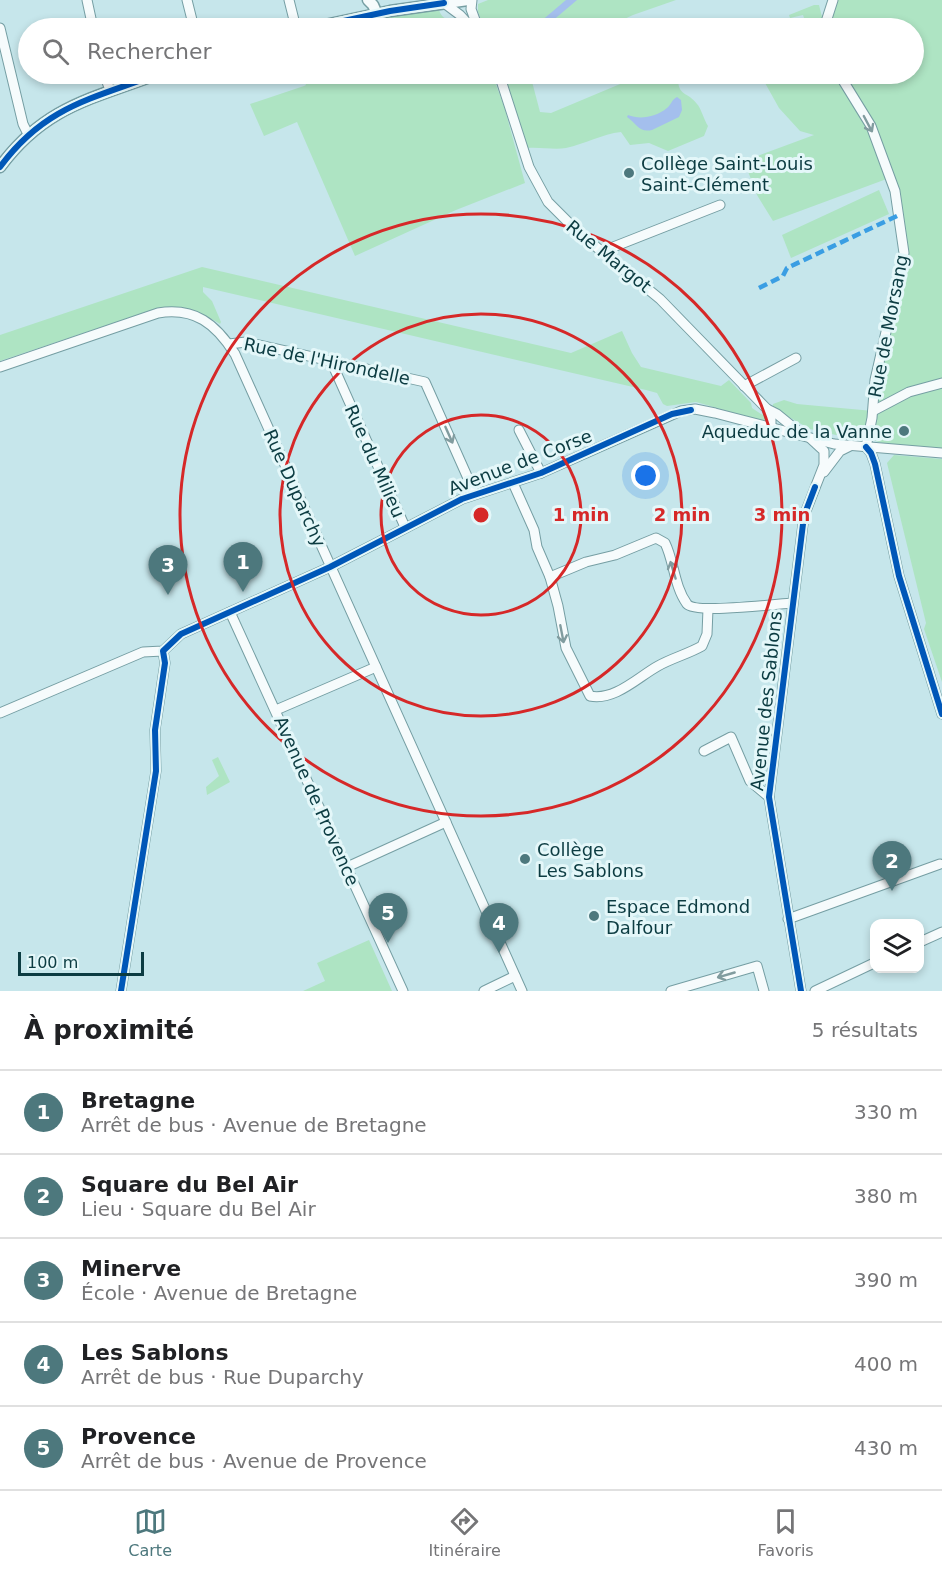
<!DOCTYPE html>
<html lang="fr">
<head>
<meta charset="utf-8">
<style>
	body { margin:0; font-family:"DejaVu Sans",sans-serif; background:#f6f6f6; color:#202124 }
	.controls { position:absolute; right:18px; bottom:18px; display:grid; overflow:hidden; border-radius:12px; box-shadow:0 3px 9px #0003 }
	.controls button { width:54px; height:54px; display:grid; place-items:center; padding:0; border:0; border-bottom:2px solid #e0e0e0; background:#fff; color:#202124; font:30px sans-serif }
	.scale { position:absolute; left:18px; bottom:15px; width:126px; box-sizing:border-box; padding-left:6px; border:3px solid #0c3c42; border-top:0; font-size:16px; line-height:21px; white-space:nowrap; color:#0c3c42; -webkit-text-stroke:4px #e4f7f9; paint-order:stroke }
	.you { position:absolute; left:646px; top:476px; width:21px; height:21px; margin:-15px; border:4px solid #fff; border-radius:50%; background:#1a73e8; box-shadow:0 0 0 9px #1a73e833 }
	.badge { display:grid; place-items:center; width:39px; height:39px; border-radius:50%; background:#4d787d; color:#fff; font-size:20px; font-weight:700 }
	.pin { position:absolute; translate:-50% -50px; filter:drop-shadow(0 2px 3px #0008) }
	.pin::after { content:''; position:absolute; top:32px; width:21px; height:18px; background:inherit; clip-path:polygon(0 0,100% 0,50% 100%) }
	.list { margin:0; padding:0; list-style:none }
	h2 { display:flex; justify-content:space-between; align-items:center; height:78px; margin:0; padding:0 24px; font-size:26px }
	h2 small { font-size:20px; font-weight:400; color:#757577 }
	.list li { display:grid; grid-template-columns:39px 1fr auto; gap:18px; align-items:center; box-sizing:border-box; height:84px; padding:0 24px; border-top:2px solid #e0e0e0 }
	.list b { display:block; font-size:22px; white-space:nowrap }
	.list p { margin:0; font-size:20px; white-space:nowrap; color:#757577 }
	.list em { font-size:20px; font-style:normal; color:#757577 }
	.icon { flex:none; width:33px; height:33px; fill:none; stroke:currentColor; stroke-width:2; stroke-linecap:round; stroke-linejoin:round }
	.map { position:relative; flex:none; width:942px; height:991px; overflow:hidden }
	.search { position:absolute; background:#fff; box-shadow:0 3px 9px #0003; left:18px; right:18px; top:18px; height:66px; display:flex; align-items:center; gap:15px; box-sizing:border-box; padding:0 21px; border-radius:33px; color:#757577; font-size:22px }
	.sheet { height:498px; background:#fff }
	nav { display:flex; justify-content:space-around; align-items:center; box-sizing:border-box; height:84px; border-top:2px solid #e0e0e0; background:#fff; font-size:16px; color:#757577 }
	nav a { display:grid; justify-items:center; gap:3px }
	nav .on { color:#4d787d }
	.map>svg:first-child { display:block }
	.green { fill:#aee4c3 }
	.water { fill:#a4bfed }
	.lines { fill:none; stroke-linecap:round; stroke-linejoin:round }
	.minor-casing { stroke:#759ea3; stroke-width:11 }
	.tertiary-casing { stroke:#759ea3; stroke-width:13 }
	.minor { stroke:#f6fbfc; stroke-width:9 }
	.tertiary { stroke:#f6fbfc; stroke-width:10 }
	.quiet { stroke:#3a9ee3; stroke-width:4.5; stroke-dasharray:9 4.5; stroke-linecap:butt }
	.cycleway-casing { stroke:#e4f7f9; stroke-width:10 }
	.cycleway { stroke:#0057b8; stroke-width:6 }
	.oneway { stroke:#819c9f }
	.ring { fill:none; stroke:#d62828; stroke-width:3 }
	.poi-dot { fill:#4d787d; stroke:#e4f7f9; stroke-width:2 }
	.labels { text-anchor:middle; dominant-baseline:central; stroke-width:6; stroke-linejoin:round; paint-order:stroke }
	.poi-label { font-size:18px; fill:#0c3c42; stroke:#e4f7f9; text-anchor:start }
	.street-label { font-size:18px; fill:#0c3c42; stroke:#e4f7f9 }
	.centre { fill:#d62828; stroke:#e4f7f9; stroke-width:3 }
	.ring-label { font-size:18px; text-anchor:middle; font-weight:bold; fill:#d62828; stroke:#e4f7f9; stroke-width:6; stroke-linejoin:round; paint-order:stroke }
</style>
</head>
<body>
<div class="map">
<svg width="942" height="991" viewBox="0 0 942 991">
	<rect width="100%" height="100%" fill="#c6e6eb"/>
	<g class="green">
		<polygon points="488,0 676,0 633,15 605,28 484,28 478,12 478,4"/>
		<polygon points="829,0 942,0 942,449 885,444 855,434 836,435 810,429 773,408 773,404 784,400 797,404 873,411 904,253 904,215 892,177 773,221 757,195 744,161 814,135 800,131 779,108 760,74 914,74 914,28 776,28 805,21 803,15 790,18 789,15 814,5 819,5 822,17"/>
		<path d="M439 10C442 19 449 22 457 18L465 28H346L395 16Z"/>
		<polygon points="302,74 492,74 504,106 525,183 456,210 355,256 297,122 264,136 250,104 304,86 306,85"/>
		<path d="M503 74H530L540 112 551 113 644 74H678C677 98 687 90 697 104 701 108 704 120 708 126L704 136 668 151 649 143 630 145 621 132C602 134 585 144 566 148 555 150 540 147 528 148Z"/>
		<polygon points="879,190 889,214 791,258 782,235"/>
		<path d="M202 267 571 353 622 331 632 353 641 367 721 386 729 380 751 403 752 408 761 414 765 415 768 419 766 422 696 402 667 406 663 404 657 393 646 390 203 287V292L212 301 221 322 220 324C200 311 181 305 158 308L0 361V335Z"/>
		<polygon points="894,455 942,459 942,682 924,629 926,623 887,463"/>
		<polygon points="218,757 230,782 207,795 206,787 219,776 212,760"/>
		<polygon points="369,940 392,991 303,991 325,981 317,963"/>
	</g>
	<g class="water">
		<polygon points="566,0 577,0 544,28 533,28"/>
		<path d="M677 97 681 100 682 110 679 117 652 130C639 133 636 123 627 117L628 115C640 120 656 117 667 108 672 104 671 100 677 97Z"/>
	</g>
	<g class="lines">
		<g class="minor-casing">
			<g id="minor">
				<polyline points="87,0 93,28"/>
				<polyline points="187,0 194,28"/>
				<polyline points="289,0 296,28"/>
				<polyline points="443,0 444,3 460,15 472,28"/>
				<polyline points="472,0 471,9 478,28"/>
				<polyline points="0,28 23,124 28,134"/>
				<polyline points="824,28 833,0"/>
				<polyline points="104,74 110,90"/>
				<polyline points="499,74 529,167 548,202 578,232 660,299 767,409"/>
				<polyline points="839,74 871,126 895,191 904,253 875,380 872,418 866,447"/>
				<polyline points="603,251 720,205"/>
				<polyline points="229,344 246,342 425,382 475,494"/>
				<polyline points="331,361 405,527"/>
				<path d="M0 367 158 313C195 307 216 324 235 354L522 991"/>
				<polyline points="744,386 796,358"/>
				<polyline points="873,411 909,392 942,383"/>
				<polyline points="771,427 771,420 767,409 777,414 799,432"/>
				<polyline points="519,430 541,473"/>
				<polyline points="866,447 871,453 875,464 899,576 942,714"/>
				<polyline points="824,472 840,451 850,446"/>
				<path d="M513 483 534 530 537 547 550 577 558 606 566 648 590 696C615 701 638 677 658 666 672 658 688 654 702 646L707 634 708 609"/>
				<path d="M550 577 586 562 615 555 656 538 665 543C674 561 674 586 687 604 695 614 776 604 792 603"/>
				<polyline points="230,612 403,991"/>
				<polyline points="276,710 376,667"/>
				<polyline points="0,713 143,652 163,651 181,634 330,567 462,499 541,473 681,411 695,409 715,413 834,444 942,453"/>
				<polyline points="704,751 731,737 750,781 769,797"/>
				<polyline points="347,867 446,822"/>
				<polyline points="788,919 940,864"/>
				<polyline points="920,942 942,932"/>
				<polyline points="121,991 156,771 155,730 165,663 163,651"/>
				<polyline points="484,991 515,976"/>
				<polyline points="671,991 757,966 764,991"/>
				<polyline points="801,991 769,797 804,516 824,465 824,451 811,439"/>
				<polyline points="815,991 874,963"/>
			</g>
		</g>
		<g class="tertiary-casing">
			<g id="tertiary">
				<polyline points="368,0 373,5 377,14"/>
				<polyline points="311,28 390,11 468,0"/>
				<path d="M0 167C45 106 92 99 158 74"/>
			</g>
		</g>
		<use href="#minor" class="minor"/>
		<use href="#tertiary" class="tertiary"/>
		<polyline class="quiet" points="759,288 783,276 787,268 899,215"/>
		<g class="cycleway-casing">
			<g id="cycleway">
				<polyline points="311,28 390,11 444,3"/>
				<path d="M0 167C45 106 92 99 158 74"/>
				<polyline points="866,447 871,453 875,464 899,576 942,714"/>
				<polyline points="121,991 156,771 155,730 165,663 163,651 181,634 330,567 462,499 541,473 672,414 691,410"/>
				<polyline points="801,991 769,797 804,516 815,487"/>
			</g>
		</g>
		<use href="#cycleway" class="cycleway"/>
	</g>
	<defs><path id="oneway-shaft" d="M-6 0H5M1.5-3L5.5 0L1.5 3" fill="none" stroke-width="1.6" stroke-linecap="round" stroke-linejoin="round" transform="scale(1.5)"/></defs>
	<g class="oneway">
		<use href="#oneway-shaft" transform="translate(868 124) rotate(62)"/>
		<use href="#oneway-shaft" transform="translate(449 435) rotate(66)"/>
		<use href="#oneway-shaft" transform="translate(673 570) rotate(-107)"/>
		<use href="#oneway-shaft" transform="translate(562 634) rotate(79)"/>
		<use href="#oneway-shaft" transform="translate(726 975) rotate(164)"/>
	</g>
	<g class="ring">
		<circle cx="481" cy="515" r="100"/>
		<circle cx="481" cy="515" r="201"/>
		<circle cx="481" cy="515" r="301"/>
	</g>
	<g class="poi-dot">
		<circle cx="629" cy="173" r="6"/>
		<circle cx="904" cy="431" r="6"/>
		<circle cx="525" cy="859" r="6"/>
		<circle cx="594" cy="916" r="6"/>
	</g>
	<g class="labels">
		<g class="poi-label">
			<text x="641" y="163">Collège Saint-Louis<tspan x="641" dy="21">Saint-Clément</tspan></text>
			<text x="892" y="431" text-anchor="end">Aqueduc de la Vanne</text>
			<text x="537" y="849">Collège<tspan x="537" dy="21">Les Sablons</tspan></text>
			<text x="606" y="906">Espace Edmond<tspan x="606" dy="21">Dalfour</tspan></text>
		</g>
		<g class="street-label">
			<text transform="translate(609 256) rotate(39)">Rue Margot</text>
			<text transform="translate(888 326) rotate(-79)">Rue de Morsang</text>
			<text transform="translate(327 361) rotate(12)">Rue de l'Hirondelle</text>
			<text transform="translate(375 461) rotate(66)">Rue du Milieu</text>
			<text transform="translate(520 462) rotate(-21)">Avenue de Corse</text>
			<text transform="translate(295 488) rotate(66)">Rue Duparchy</text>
			<text transform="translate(766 701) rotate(-84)">Avenue des Sablons</text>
			<text transform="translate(317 801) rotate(66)">Avenue de Provence</text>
		</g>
	</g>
	<circle cx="481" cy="515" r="9" class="centre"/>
	<g class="ring-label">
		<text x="581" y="521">1 min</text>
		<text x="682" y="521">2 min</text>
		<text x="782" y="521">3 min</text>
	</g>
</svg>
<div class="controls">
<button><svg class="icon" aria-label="layers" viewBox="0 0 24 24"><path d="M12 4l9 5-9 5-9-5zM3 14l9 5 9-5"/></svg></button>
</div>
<div class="scale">100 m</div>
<div class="you"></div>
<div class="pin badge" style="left:243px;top:592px">1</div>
<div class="pin badge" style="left:892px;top:891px">2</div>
<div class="pin badge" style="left:168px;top:595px">3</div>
<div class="pin badge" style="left:499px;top:953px">4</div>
<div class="pin badge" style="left:388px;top:943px">5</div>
<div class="search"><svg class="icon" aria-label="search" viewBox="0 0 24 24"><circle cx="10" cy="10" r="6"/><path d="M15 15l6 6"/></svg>Rechercher</div>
</div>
<section class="sheet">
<h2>À proximité<small>5 résultats</small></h2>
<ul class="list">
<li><span class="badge">1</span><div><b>Bretagne</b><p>Arrêt de bus · Avenue de Bretagne</p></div><em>330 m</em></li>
<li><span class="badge">2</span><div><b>Square du Bel Air</b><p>Lieu · Square du Bel Air</p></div><em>380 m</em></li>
<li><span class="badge">3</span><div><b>Minerve</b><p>École · Avenue de Bretagne</p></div><em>390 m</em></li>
<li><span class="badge">4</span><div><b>Les Sablons</b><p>Arrêt de bus · Rue Duparchy</p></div><em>400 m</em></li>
<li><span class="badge">5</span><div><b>Provence</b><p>Arrêt de bus · Avenue de Provence</p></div><em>430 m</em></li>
</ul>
</section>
<nav>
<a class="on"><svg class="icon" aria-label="map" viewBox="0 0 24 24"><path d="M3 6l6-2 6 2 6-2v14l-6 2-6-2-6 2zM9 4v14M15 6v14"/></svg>Carte</a>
<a><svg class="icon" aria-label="directions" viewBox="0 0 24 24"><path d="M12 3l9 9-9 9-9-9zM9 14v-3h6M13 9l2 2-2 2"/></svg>Itinéraire</a>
<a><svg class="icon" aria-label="saved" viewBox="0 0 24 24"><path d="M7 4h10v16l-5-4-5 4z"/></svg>Favoris</a>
</nav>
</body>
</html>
